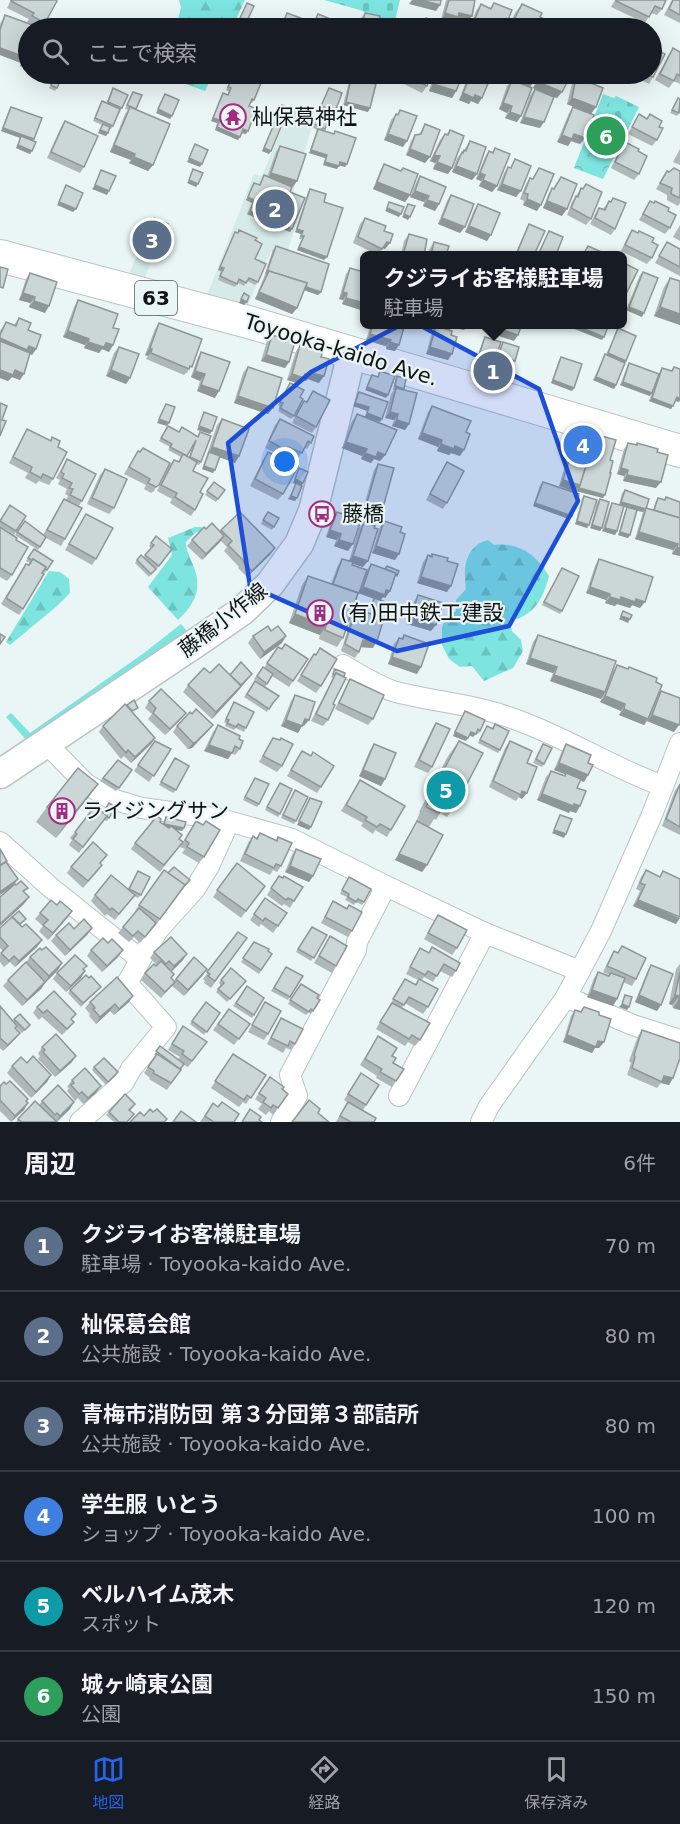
<!DOCTYPE html>
<html lang="ja">
<head>
<meta charset="utf-8">
<style>
	body { margin:0; font-family:"DejaVu Sans","Noto Sans JP",sans-serif; background:#242831; color:#f1f3f6 }
	.you { position:absolute; left:285px; top:462px; width:21px; height:21px; margin:-15px; border:4px solid #fff; border-radius:50%; background:#1a73e8; box-shadow:0 0 0 9px #1a73e833 }
	.badge { display:grid; place-items:center; width:39px; height:39px; border-radius:50%; background:#2563eb; color:#fff; font-size:20px; font-weight:700 }
	.pin { position:absolute; translate:-50% -50%; border:3px solid #fff; box-shadow:0 2px 6px #0006 }
	.popup { position:absolute; left:360px; top:251px; width:267px; height:78px; box-sizing:border-box; display:grid; place-content:center; border-radius:9px; background:#171b24; filter:drop-shadow(0 2px 4px #0005); font-size:20px; white-space:nowrap; color:#9ea1a6 }
	.popup b { font-size:22px; color:#f1f3f6 }
	.popup::after { content:''; position:absolute; left:50%; top:100%; margin-left:-12px; border:12px solid transparent; border-top-color:#171b24 }
	.list { margin:0; padding:0; list-style:none }
	h2 { display:flex; justify-content:space-between; align-items:center; height:78px; margin:0; padding:0 24px; font-size:26px }
	h2 small { font-size:20px; font-weight:400; color:#9ea1a6 }
	.list li { display:grid; grid-template-columns:39px 1fr auto; gap:18px; align-items:center; box-sizing:border-box; height:90px; padding:0 24px; border-top:2px solid #363941 }
	.list b { display:block; font-size:22px; white-space:nowrap }
	.list p { margin:0; font-size:20px; white-space:nowrap; color:#9ea1a6 }
	.list em { font-size:20px; font-style:normal; color:#9ea1a6 }
	.icon { flex:none; width:33px; height:33px; fill:none; stroke:currentColor; stroke-width:2; stroke-linecap:round; stroke-linejoin:round }
	.map { position:relative; flex:none; width:680px; height:1122px; overflow:hidden }
	.search { position:absolute; background:#171b24; box-shadow:0 6px 24px #0002; left:18px; right:18px; top:18px; height:66px; display:flex; align-items:center; gap:15px; box-sizing:border-box; padding:0 21px; border-radius:33px; color:#9ea1a6; font-size:22px }
	.sheet { height:618px; background:#171b24 }
	nav { display:flex; justify-content:space-around; align-items:center; box-sizing:border-box; height:84px; border-top:2px solid #363941; background:#171b24; font-size:16px; color:#9ea1a6 }
	nav a { display:grid; justify-items:center; gap:3px }
	nav .on { color:#2563eb }
	.map>svg:first-child { display:block }
	.built { fill:#d6eae9 }
	.green { fill:#7de4e0 }
	.forest { fill:url(#forest-firs) }
	.cemetery { fill:url(#cemetery-stones) }
	.park { fill:url(#park-crowns) }
	.lines { fill:none; stroke-linecap:round; stroke-linejoin:round }
	.minor-casing { stroke:#b9c4c3; stroke-width:22 }
	.secondary-casing { stroke:#b9c4c3; stroke-width:31 }
	.primary-casing { stroke:#b9c4c3; stroke-width:34 }
	.minor { stroke:#fff; stroke-width:20 }
	.secondary { stroke:#fff; stroke-width:28 }
	.primary { stroke:#fff; stroke-width:32 }
	.wall { fill:#afb8b8; fill-rule:evenodd }
	.shaded-wall { fill:#8e9696 }
	.building { fill:#cbd6d6; stroke:#8e9696; stroke-width:1.5 }
	.marked { fill:#1d4ed8; fill-opacity:0.2; stroke:#1d4ed8; stroke-width:4.5; stroke-linejoin:round }
	.labels { text-anchor:middle; dominant-baseline:central; stroke-width:4.5; stroke-linejoin:round; paint-order:stroke }
	.shield { fill:#eaf5f5; stroke:#515757; stroke-width:1.5 }
	.shield-label { font-size:20px; font-weight:bold; fill:#101313 }
	.poi-label { font-size:21px; fill:#101313; stroke:#eaf5f5; text-anchor:start }
	.street-label { font-size:21px; fill:#101313; stroke:#eaf5f5 }
</style>
</head>
<body>
<div class="map">
<svg width="680" height="1122" viewBox="0 0 680 1122">
	<defs>
		<pattern id="forest-firs" width="22" height="20" patternUnits="userSpaceOnUse" patternTransform="scale(1.5)"><rect width="22" height="20" fill="#7de4e0"/><path d="M5 1l3.5 6h-7zM16 11l3.5 6h-7z" fill="#6bc3bf"/></pattern>
		<pattern id="cemetery-stones" width="16" height="16" patternUnits="userSpaceOnUse" patternTransform="scale(1.5)"><rect width="16" height="16" fill="#7de4e0"/><path d="M2 7V4a2 2 0 0 1 4 0v3zM10 15v-3a2 2 0 0 1 4 0v3z" fill="#6bc3bf"/></pattern>
		<pattern id="park-crowns" width="20" height="18" patternUnits="userSpaceOnUse" patternTransform="scale(1.5)"><rect width="20" height="18" fill="#7de4e0"/><path d="M2 6a3 3 0 1 1 6 0M12 15a3 3 0 1 1 6 0" fill="none" stroke="#6bc3bf"/></pattern>
	</defs>
	<rect width="100%" height="100%" fill="#eaf5f5"/>
	<g class="built">
		<polygon points="291,107 315,116 292,195 304,200 287,253 273,247 246,309 206,298 254,174 262,176"/>
		<polygon points="150,224 164,230 143,282 127,279"/>
	</g>
	<polygon class="green" points="181,624 187,631 28,742 6,717 11,713 30,733 144,653"/>
	<g class="forest">
		<polygon points="179,0 245,0 232,28 176,28 181,7"/>
		<polygon points="172,74 213,74 205,91 186,84"/>
		<path d="M195 527H202L201 531 196 532 186 542C186 550 190 557 193 565 203 588 195 604 178 620L148 587 172 555 168 538Z"/>
		<path d="M488 540 494 545C520 542 536 555 549 576 544 596 535 615 513 620L510 624 512 631 521 640 523 651 513 668 484 681 472 666 460 667 449 659 442 645V628L445 619 456 611V600L466 589C463 568 465 546 488 540Z"/>
		<polygon points="49,571 60,572 69,579 70,593 57,606 10,645 6,642"/>
	</g>
	<g class="cemetery">
		<polygon points="324,0 400,0 394,25 360,10"/>
		<polygon points="616,96 639,107 630,125 603,112 611,97 614,98"/>
	</g>
	<polygon class="park" points="603,94 611,97 603,112 630,125 603,179 574,168"/>
	<g class="lines">
		<g class="minor-casing">
			<g id="minor">
				<path d="M343 665C359 674 378 687 396 692 436 702 478 705 517 720 567 738 613 768 663 786"/>
				<polyline points="46,743 86,784 112,799 142,808 221,819 292,839 386,886 485,933 580,971"/>
				<polyline points="0,842 50,887 140,959"/>
				<polyline points="566,997 633,1025 680,1040"/>
				<polyline points="399,1096 485,933"/>
				<polyline points="80,1122 124,1082 131,1069 166,1027 127,983 158,930 195,889 209,866 229,822"/>
				<polyline points="281,1122 297,1096 290,1075 356,950 357,942 386,886"/>
				<polyline points="481,1122 489,1106 566,997 601,931 651,817 680,743"/>
			</g>
		</g>
		<g class="secondary-casing">
			<polyline id="secondary" points="0,774 203,638 242,611 270,584 299,544 313,511 352,353"/>
		</g>
		<g class="primary-casing">
			<polyline id="primary" points="0,256 252,323 680,451"/>
		</g>
		<use href="#minor" class="minor"/>
		<use href="#secondary" class="secondary"/>
		<use href="#primary" class="primary"/>
	</g>
	<g class="wall">
		<polygon points="11,0 56,0 45,23 41,28 28,28 28,69 20,66 21,63 0,55 0,24 5,15 35,26 27,22 29,19 7,8"/>
		<polygon points="446,0 475,0 472,16 467,23 456,20 453,23 441,20"/>
		<polygon points="615,0 666,0 662,9 657,15 651,13 645,23 611,7"/>
		<polygon points="672,0 680,0 680,23 664,15"/>
		<polygon points="247,3 247,21 245,24 238,21"/>
		<polygon points="494,3 505,28 469,28 476,11 481,4 490,8"/>
		<polygon points="522,4 540,17 563,28 572,28 508,28 515,13"/>
		<polygon points="287,13 313,23 318,14 324,28 326,28 329,24 337,28 280,28"/>
		<polygon points="365,13 379,21 387,28 358,28 360,19"/>
		<polygon points="673,48 680,52 680,84 674,81 669,88 655,80 669,54"/>
		<polygon points="233,74 258,74 254,100 252,103 250,103 249,106 246,134 242,133 238,140 215,130 217,123 211,121 221,97 223,93 227,95 229,92 226,90"/>
		<polygon points="400,74 432,74 427,86 422,93 396,80"/>
		<polygon points="434,74 463,74 456,91 452,98 429,91"/>
		<polygon points="469,74 492,74 478,104 471,101 469,104 459,100"/>
		<polygon points="504,74 537,74 530,87 521,116 517,122 505,118 507,113 499,109 507,86 512,80 503,77"/>
		<polygon points="539,74 568,74 557,98 533,88"/>
		<polygon points="628,74 651,74 653,77 649,84"/>
		<polygon points="56,76 57,88 55,91 49,88"/>
		<polygon points="576,77 591,114 567,104 572,84"/>
		<polygon points="351,78 368,112 343,105 349,82"/>
		<polygon points="113,88 122,108 113,126 111,129 110,129 106,136 98,133 102,125 93,121 100,104 102,101 106,103"/>
		<polygon points="535,89 540,128 520,123 530,96"/>
		<polygon points="133,92 135,110 153,165 148,171 129,163 131,160 110,152 125,114 128,110 125,109"/>
		<polygon points="678,98 680,112 677,116 670,113"/>
		<polygon points="282,105 271,151 269,154 262,151"/>
		<polygon points="11,107 34,139 30,154 16,148 20,138 1,131 9,110"/>
		<polygon points="573,107 580,144 571,141 568,146 557,142 569,113"/>
		<polygon points="400,110 403,147 384,140 391,120 396,114 397,115"/>
		<polygon points="639,114 659,127 657,140 652,146 628,134"/>
		<polygon points="318,115 325,129 324,130 333,134 335,131 347,164 345,167 339,165 337,169 323,165 325,158 309,153 317,130 312,127"/>
		<polygon points="65,121 84,167 80,173 47,158 61,127"/>
		<polygon points="425,124 430,157 425,163 406,155 411,141 415,135 419,135"/>
		<polygon points="450,130 452,168 448,174 433,169 435,163 430,161 440,140 445,134 446,135"/>
		<polygon points="470,141 477,174 472,180 452,172 457,158 464,150"/>
		<polygon points="625,142 638,151 639,174 634,180 611,168 621,148"/>
		<polygon points="280,146 293,187 288,186 290,192 290,232 247,214 252,203 246,200 254,183 259,185 264,175 267,177 276,152"/>
		<polygon points="495,148 497,186 492,192 479,186 481,181 476,179 485,157 489,151 492,152"/>
		<polygon points="680,149 680,165 673,162"/>
		<polygon points="515,159 516,197 497,190 504,173 508,167 510,168"/>
		<polygon points="384,164 401,171 403,168 410,195 405,202 373,189 380,171"/>
		<polygon points="539,168 537,211 523,205 524,201 520,199 526,184 530,178 532,179"/>
		<polygon points="667,171 669,172 680,171 680,203 678,206 667,200 667,195 656,189"/>
		<polygon points="420,176 439,204 435,211 423,206 424,202 410,197 416,183"/>
		<polygon points="561,177 562,216 543,208 548,195 552,188 553,189"/>
		<polygon points="586,184 591,219 586,225 567,215 572,202 581,188 582,189"/>
		<polygon points="310,189 324,202 327,257 324,260 297,250 302,239 299,239 301,234 295,232 308,192"/>
		<polygon points="451,195 460,233 438,224 447,201"/>
		<polygon points="613,198 615,229 611,235 590,224 595,214 599,208 603,209 609,201 610,202"/>
		<polygon points="650,201 668,211 670,228 665,234 639,220"/>
		<polygon points="478,204 487,241 465,232 474,210"/>
		<polygon points="154,218 158,249 153,255 140,249 150,224"/>
		<polygon points="365,218 384,231 385,249 383,248 378,255 353,243 360,224"/>
		<polygon points="529,224 534,255 515,255 527,227"/>
		<polygon points="680,225 680,241 673,237"/>
		<polygon points="632,230 652,242 652,258 647,264 621,251 628,236"/>
		<polygon points="235,232 255,240 255,259 258,282 255,285 247,281 244,286 238,283 235,287 218,280 221,271 218,270"/>
		<polygon points="409,234 424,255 401,255 404,241"/>
		<polygon points="434,242 447,252 450,255 428,255 430,248"/>
		<polygon points="667,242 680,249 680,276 655,263"/>
		<polygon points="276,246 321,292 318,295 304,290 297,308 292,314 255,299 264,277 273,249"/>
		<polygon points="622,262 626,294 624,297 622,296"/>
		<polygon points="350,268 364,311 342,304 343,300 339,299 346,274"/>
		<polygon points="643,272 642,317 626,310 640,275"/>
		<polygon points="30,273 45,313 29,307 30,303 19,300 26,279"/>
		<polygon points="670,278 680,281 680,325 654,316 664,287"/>
		<polygon points="78,300 113,328 113,345 109,352 102,349 99,353 84,348 85,345 63,337 74,307"/>
		<polygon points="19,318 28,330 36,349 32,355 30,354 20,380 12,377 8,381 0,378 0,331 6,322 14,325"/>
		<polygon points="159,323 202,339 187,373 186,373 184,375 146,359 148,356 145,355 155,329"/>
		<polygon points="371,324 395,324 395,351 386,349 386,346 366,340"/>
		<polygon points="434,324 468,324 464,330 451,327 449,330 451,335 448,360 426,354 432,332 434,330 433,329"/>
		<polygon points="618,328 625,362 616,385 614,389 593,380 603,358 605,354 606,355"/>
		<polygon points="272,335 289,362 285,368 261,361 267,341"/>
		<polygon points="485,337 493,363 477,358 483,340"/>
		<polygon points="300,345 321,357 319,383 308,379 306,381 302,380 300,384 287,380 296,351"/>
		<polygon points="119,347 130,378 126,384 106,376 114,353"/>
		<polygon points="201,352 215,398 197,391 200,381 191,377 197,359"/>
		<polygon points="561,357 572,391 551,383 559,360"/>
		<polygon points="629,363 650,396 620,385 627,367"/>
		<polygon points="248,367 273,408 268,414 234,403 243,373"/>
		<polygon points="674,367 680,369 680,368 680,401 679,402 675,401 671,409 649,401 660,371 662,368 671,371"/>
		<polygon points="397,376 403,390 409,424 405,430 392,426 394,420 385,418 391,394 394,390 393,390 395,380"/>
		<polygon points="290,383 300,397 294,416 291,419 278,411 280,407 278,405"/>
		<polygon points="313,391 316,427 312,433 292,423 299,407 304,401 306,402"/>
		<polygon points="432,406 460,456 451,453 449,455 437,451 438,447 418,439 428,412"/>
		<polygon points="357,414 385,455 380,461 374,459 371,463 361,459 362,456 342,448 352,421"/>
		<polygon points="222,419 239,456 235,463 220,457 215,470 213,473 202,469 217,425"/>
		<polygon points="280,419 311,443 307,449 304,448 297,460 284,453 282,456 265,448 275,425"/>
		<path d="M168 426 178 432 198 436 200 432 201 462 199 465 196 464 193 471 200 492 195 510 191 516 170 503 172 499 157 491 169 466 174 460 178 462 181 457 168 450 170 447 159 441ZM193 445 189 457 187 456Z"/>
		<polygon points="27,429 50,441 52,437 58,447 53,479 49,485 39,481 36,484 25,478 28,473 9,463 23,436"/>
		<polygon points="580,430 610,460 603,498 576,491 577,490 575,492 559,486 572,442 574,439 576,440 578,433"/>
		<polygon points="628,443 636,445 637,443 657,452 656,488 623,481 624,476 617,474 624,449"/>
		<polygon points="143,448 170,463 154,491 151,493 144,489 146,485 124,474 138,451 140,452"/>
		<polygon points="268,452 283,494 278,500 250,486 264,458"/>
		<polygon points="67,459 82,501 78,507 65,539 61,546 46,538 38,550 15,535 25,521 43,535 60,505 64,499 66,500 68,496 65,494 67,489 58,484 60,480 56,478"/>
		<polygon points="447,462 447,503 443,509 426,500 443,468"/>
		<polygon points="378,464 377,517 362,513 374,470"/>
		<polygon points="299,468 303,483 295,501 288,499 296,484 293,483"/>
		<polygon points="105,469 114,508 109,514 87,504 100,475"/>
		<polygon points="214,482 225,490 216,502 205,495"/>
		<polygon points="543,482 572,516 569,519 533,506 540,485"/>
		<polygon points="625,490 646,508 653,510 656,501 658,498 664,500 666,497 680,502 680,556 672,554 673,550 635,539 643,512 637,511 628,538 618,535 625,511 627,508 624,507 617,531 615,535 602,531 610,506 612,503 619,505 622,493"/>
		<polygon points="584,496 589,525 587,528 575,524 582,499"/>
		<polygon points="600,499 602,528 600,531 590,528 597,503"/>
		<polygon points="268,512 279,518 272,530 261,524"/>
		<polygon points="337,512 348,551 334,546 336,540 326,537 332,518"/>
		<polygon points="86,514 96,559 92,565 65,550"/>
		<polygon points="26,516 14,535 0,526 0,520"/>
		<polygon points="384,521 400,532 395,560 372,553 380,527"/>
		<polygon points="364,522 363,567 352,564 352,565 367,570 371,564 384,569 387,566 395,579 390,591 385,598 383,597 381,600 381,612 379,615 369,608 374,599 359,593 343,638 337,647 319,639 320,635 289,623 302,585 308,576 331,584 338,565 342,559 349,561 359,528"/>
		<polygon points="0,527 16,540 12,575 7,581 0,577"/>
		<polygon points="206,529 220,532 221,530 270,555 247,577 238,568 239,567 224,551 227,547 221,541 202,560 187,546 192,540"/>
		<polygon points="156,536 172,549 156,570 155,569 149,577 135,563 137,560 144,557 151,548 149,546"/>
		<polygon points="34,549 53,561 45,573 43,572 23,609 19,615 1,604 22,570 26,564 29,565 30,563 26,561"/>
		<polygon points="432,554 447,561 447,592 417,583 423,562 428,555 430,556"/>
		<polygon points="599,559 640,608 632,605 630,608 617,604 615,606 605,603 606,600 586,593 595,566"/>
		<polygon points="562,568 562,611 560,614 542,605"/>
		<polygon points="418,595 431,631 407,624 414,602"/>
		<polygon points="356,609 373,648 361,647 359,652 355,658 341,651 352,616"/>
		<polygon points="404,635 417,674 388,664 394,644 399,638 402,638"/>
		<polygon points="538,635 609,680 613,671 617,665 627,669 629,667 656,682 658,695 661,691 674,732 647,721 648,719 644,725 619,715 621,711 600,702 603,696 601,699 550,681 553,673 526,664 533,642"/>
		<polygon points="253,636 282,643 260,659 248,643"/>
		<polygon points="278,647 308,659 289,687 272,676 265,687 254,679 263,667 264,668"/>
		<polygon points="320,648 321,686 316,693 297,681 314,654 316,655"/>
		<polygon points="335,669 333,704 328,720 323,726 311,721 333,678 331,677"/>
		<polygon points="210,673 230,675 252,674 237,692 212,719 183,692 188,685"/>
		<polygon points="350,679 373,719 368,725 335,709 346,686"/>
		<polygon points="255,681 277,699 271,705 267,712 244,697"/>
		<polygon points="295,695 304,726 302,726 298,733 281,726 291,701"/>
		<polygon points="149,701 186,713 181,719 165,735 148,719 152,714 145,708"/>
		<polygon points="234,702 246,728 244,732 236,728 234,730 225,726 226,723 224,722"/>
		<polygon points="136,711 133,713 155,738 151,744 131,763 124,756 121,759 99,732 103,726"/>
		<polygon points="465,711 480,731 478,734 476,733 473,737 469,735 466,741 453,736"/>
		<polygon points="436,723 432,767 428,773 414,767 432,729"/>
		<polygon points="495,724 500,750 498,753 478,743 487,726 492,728"/>
		<polygon points="213,725 208,731 192,748 188,749 173,732 177,726"/>
		<polygon points="218,725 239,739 240,749 235,755 232,753 228,759 204,751 213,732"/>
		<polygon points="273,738 282,766 277,772 259,762"/>
		<polygon points="155,741 171,749 149,782 134,771"/>
		<polygon points="459,741 458,801 447,817 440,813 436,820 434,819 429,827 427,865 422,872 395,860 416,822 420,812 419,812 448,756"/>
		<polygon points="510,741 527,763 527,793 522,799 519,797 516,801 489,787 505,748"/>
		<polygon points="374,744 385,779 381,786 359,776 370,750"/>
		<polygon points="543,744 544,764 542,767 533,763"/>
		<polygon points="566,744 588,763 588,775 584,782 580,780 577,788 580,806 576,813 570,811 569,813 537,800 546,777 551,771 564,776 566,774 554,770 562,751"/>
		<polygon points="302,751 321,787 317,793 287,776"/>
		<polygon points="173,761 176,790 173,793 159,785"/>
		<polygon points="132,770 116,791 100,781 103,778"/>
		<polygon points="255,778 259,804 257,807 243,800"/>
		<polygon points="360,780 391,830 387,837 375,830 373,834 361,826 363,823 341,811"/>
		<polygon points="280,783 280,814 278,817 265,810"/>
		<polygon points="98,784 87,799 56,838 36,822 47,807"/>
		<polygon points="680,784 680,835 662,826 675,790"/>
		<polygon points="295,790 296,821 294,824 281,818"/>
		<polygon points="116,807 107,821 104,820 79,853 69,845 72,840 70,838 75,832 103,813"/>
		<polygon points="166,817 184,828 182,831 176,830 179,839 178,848 160,872 131,849 135,843 160,822 163,824"/>
		<polygon points="196,821 204,857 199,863 182,853 185,849 180,847"/>
		<polygon points="260,833 276,840 278,837 281,866 277,872 273,870 270,875 240,861 248,843 253,836 256,838"/>
		<polygon points="296,849 313,876 309,882 285,872 292,855"/>
		<polygon points="101,863 98,871 83,888 67,873 71,867"/>
		<polygon points="237,863 265,886 241,918 213,897"/>
		<polygon points="164,870 168,873 190,880 155,926 140,943 134,937 129,942 118,933 136,912 135,911"/>
		<polygon points="646,870 659,877 663,871 676,924 633,906 640,891 636,889 641,877"/>
		<polygon points="138,871 141,895 138,898 134,896 115,920 107,914 105,916 91,901 95,895 128,889"/>
		<polygon points="279,876 294,901 290,908 284,904 282,906 267,895"/>
		<polygon points="349,877 364,902 362,905 356,902 354,905 345,900 347,897 340,894"/>
		<polygon points="265,898 287,913 273,933 261,924 259,927 250,920"/>
		<polygon points="333,901 347,908 349,905 352,931 348,937 321,923"/>
		<polygon points="57,905 68,917 48,940 39,931 43,926 35,919 40,913"/>
		<polygon points="438,915 457,948 452,955 424,939"/>
		<polygon points="23,923 20,925 22,927 42,940 37,947 15,967 10,962 4,967 0,962 0,955 3,951 0,948 0,928"/>
		<polygon points="312,927 327,935 311,961 296,952"/>
		<polygon points="92,928 87,935 65,956 51,941 56,935 74,929"/>
		<polygon points="238,932 247,938 211,988 204,983 205,981 203,979"/>
		<polygon points="330,936 336,966 332,973 314,963"/>
		<polygon points="254,942 272,954 259,974 241,962"/>
		<polygon points="622,946 636,979 632,986 623,982 613,1006 587,997 594,978 598,972 609,976 610,975 603,972 610,958 614,951 617,953"/>
		<polygon points="432,947 456,971 452,977 440,971 433,982 424,977 422,980 428,1007 423,1014 405,1003 402,1008 420,1040 415,1046 408,1042 405,1046 376,1029 405,979 415,984 418,980 406,974 416,955 420,948 428,953"/>
		<polygon points="42,950 62,963 58,970 45,983 41,989 22,1006 3,986 8,980 26,962 30,957"/>
		<polygon points="91,950 118,957 102,972 87,956"/>
		<polygon points="154,952 183,960 171,972 174,974 171,978 174,981 194,957 203,975 184,996 172,986 161,998 141,980 145,973 157,965 150,958"/>
		<polygon points="680,964 680,1010 673,1008 672,1005 669,1004 676,969"/>
		<polygon points="651,965 657,1011 635,1002 647,972"/>
		<polygon points="286,967 303,976 288,1000 271,991"/>
		<polygon points="84,970 85,971 81,978 66,992 53,979 57,973"/>
		<polygon points="221,980 246,981 227,1002 216,992 221,986 219,983"/>
		<polygon points="301,984 320,1000 311,1014 309,1012 306,1015 288,1004"/>
		<polygon points="247,986 264,998 252,1018 233,1006"/>
		<polygon points="70,990 98,990 81,1007 68,993"/>
		<polygon points="90,1002 129,1002 114,1015 110,1011 96,1024 89,1016 90,1014 85,1008"/>
		<polygon points="206,1002 220,1013 204,1035 190,1024"/>
		<polygon points="265,1002 268,1034 264,1040 248,1032"/>
		<polygon points="0,1006 13,1021 14,1019 30,1025 22,1033 16,1027 15,1028 15,1039 3,1051 0,1048"/>
		<polygon points="37,1007 72,1020 74,1022 69,1028 62,1035 42,1017 39,1020 33,1013"/>
		<polygon points="229,1009 250,1024 234,1045 213,1030"/>
		<polygon points="575,1010 604,1042 599,1048 595,1048 592,1053 563,1042 571,1016"/>
		<polygon points="281,1018 295,1044 291,1050 286,1048 283,1053 267,1044 277,1024"/>
		<polygon points="642,1030 673,1078 669,1085 661,1083 657,1088 627,1075 631,1063 629,1061 638,1036"/>
		<polygon points="178,1033 207,1042 188,1067 184,1065 167,1090 149,1079 150,1078 144,1073 156,1056 154,1055 160,1046 178,1060 180,1057 168,1050"/>
		<polygon points="378,1036 392,1056 396,1081 392,1087 376,1078 377,1076 360,1065"/>
		<polygon points="42,1047 72,1062 55,1077 38,1059 40,1056 38,1054"/>
		<polygon points="233,1054 266,1075 246,1104 243,1102 239,1107 211,1088"/>
		<polygon points="27,1063 51,1075 47,1082 31,1098 7,1073 12,1066"/>
		<polygon points="94,1067 116,1075 106,1085 92,1070"/>
		<polygon points="361,1073 379,1085 363,1110 374,1122 336,1122 347,1102 344,1100"/>
		<polygon points="270,1077 282,1089 288,1094 273,1115 269,1111 266,1115 258,1109 262,1104 255,1099"/>
		<polygon points="72,1080 96,1093 83,1104 78,1098 75,1101 67,1091 69,1088 67,1087"/>
		<polygon points="0,1086 26,1101 24,1110 11,1122 0,1111"/>
		<polygon points="42,1101 70,1109 57,1122 16,1122 18,1119 39,1105"/>
		<polygon points="213,1103 218,1107 234,1122 200,1122"/>
		<polygon points="135,1104 130,1111 131,1118 127,1122 114,1122 106,1115 109,1112"/>
	</g>
	<g class="shaded-wall">
		<polygon points="412,0 421,0 440,5 436,11 409,4"/>
		<polygon points="445,13 459,13 472,16 467,23 456,20 453,23 441,20"/>
		<polygon points="473,24 483,28 470,28"/>
		<polygon points="0,48 25,57 21,63 0,55"/>
		<polygon points="24,59 28,61 28,69 20,66"/>
		<polygon points="505,74 515,74 534,81 530,87 503,77"/>
		<polygon points="538,82 562,92 557,98 533,88"/>
		<polygon points="433,84 456,91 452,98 429,91"/>
		<polygon points="463,93 475,95 482,98 478,104 471,101 469,104 459,100"/>
		<polygon points="572,98 596,107 591,114 567,104"/>
		<polygon points="346,102 370,108 368,112 343,105"/>
		<polygon points="503,103 512,106 507,113 499,109"/>
		<polygon points="321,106 335,112 332,115 319,109"/>
		<polygon points="158,109 172,116 170,119 156,113"/>
		<polygon points="510,112 521,116 517,122 505,118"/>
		<polygon points="524,117 544,122 540,128 520,123"/>
		<polygon points="213,118 220,120 217,123 211,121"/>
		<polygon points="291,119 308,124 306,127 289,122"/>
		<polygon points="217,127 240,137 238,140 215,130"/>
		<polygon points="3,128 34,139 32,142 1,131"/>
		<polygon points="243,129 248,131 246,134 241,133"/>
		<polygon points="100,130 108,133 106,136 98,133"/>
		<polygon points="388,134 407,141 403,147 384,140"/>
		<polygon points="574,134 585,138 580,144 571,141 568,146 557,142 562,135"/>
		<polygon points="18,145 32,151 30,154 16,148"/>
		<polygon points="114,145 135,154 131,160 110,152"/>
		<polygon points="264,148 271,151 269,154 262,151"/>
		<polygon points="410,149 430,157 425,163 406,155"/>
		<polygon points="311,150 327,155 325,158 309,153"/>
		<polygon points="434,155 440,156 435,163 430,161"/>
		<polygon points="134,157 153,165 148,171 129,163"/>
		<polygon points="189,158 202,164 200,167 187,162"/>
		<polygon points="325,162 339,166 337,169 323,165"/>
		<polygon points="340,162 347,164 345,167 338,165"/>
		<polygon points="437,162 452,168 448,174 433,169"/>
		<polygon points="456,166 477,174 472,180 452,172"/>
		<polygon points="271,173 297,181 293,187 267,179"/>
		<polygon points="480,173 485,175 481,181 476,179"/>
		<polygon points="189,180 198,184 196,187 187,183"/>
		<polygon points="483,180 497,186 492,192 479,186"/>
		<polygon points="377,182 410,195 405,202 373,189"/>
		<polygon points="502,184 521,191 516,197 497,190"/>
		<polygon points="95,185 109,191 107,195 92,189"/>
		<polygon points="415,191 429,196 424,202 410,197"/>
		<polygon points="248,197 254,200 252,203 246,200"/>
		<polygon points="527,199 541,205 537,211 523,205"/>
		<polygon points="427,200 439,204 435,211 423,206"/>
		<polygon points="547,201 567,209 562,216 543,208"/>
		<polygon points="59,202 76,209 73,212 57,205"/>
		<polygon points="387,208 401,214 399,217 385,211"/>
		<polygon points="250,211 292,229 290,232 247,214"/>
		<polygon points="404,214 410,217 408,220 402,217"/>
		<polygon points="442,218 465,227 460,233 438,224"/>
		<polygon points="469,226 491,235 487,241 465,232"/>
		<polygon points="297,229 303,231 301,234 295,232"/>
		<polygon points="387,242 390,243 385,249 383,248"/>
		<polygon points="144,243 158,249 153,255 140,249"/>
		<polygon points="299,247 327,257 324,260 297,250"/>
		<polygon points="220,267 224,268 221,271 218,270"/>
		<polygon points="267,274 321,292 318,295 266,277"/>
		<polygon points="259,292 297,308 292,314 255,299"/>
		<polygon points="343,292 347,293 343,300 339,299"/>
		<polygon points="23,293 35,297 30,303 19,300"/>
		<polygon points="346,298 364,303 364,311 342,304"/>
		<polygon points="241,299 247,302 244,305 239,303"/>
		<polygon points="34,301 49,306 45,313 29,307"/>
		<polygon points="629,307 644,313 642,317 626,310"/>
		<polygon points="660,307 680,314 680,325 654,316"/>
		<polygon points="436,324 468,324 464,330 451,327 447,333 436,326 434,330 433,329"/>
		<polygon points="490,324 495,324 491,329 487,328"/>
		<polygon points="562,324 572,324 604,337 602,340"/>
		<polygon points="495,327 518,335 514,341 490,333"/>
		<polygon points="68,331 89,339 85,345 63,337"/>
		<polygon points="370,334 391,340 386,346 366,340"/>
		<polygon points="0,338 29,346 36,349 32,355 25,352 0,346"/>
		<polygon points="88,342 106,343 113,345 109,352 102,349 99,353 84,348"/>
		<polygon points="390,342 399,345 395,351 386,349"/>
		<polygon points="430,347 452,354 448,360 426,354"/>
		<polygon points="150,348 152,349 148,356 145,355"/>
		<polygon points="608,353 626,361 624,364 606,356"/>
		<polygon points="266,355 289,362 285,368 261,361"/>
		<polygon points="479,355 495,360 493,363 477,358"/>
		<polygon points="498,356 515,361 512,364 496,359"/>
		<polygon points="0,370 15,370 24,374 20,380 12,377 8,381 0,378"/>
		<polygon points="111,370 130,378 126,384 106,376"/>
		<polygon points="195,371 205,374 200,381 191,377"/>
		<polygon points="311,373 324,376 319,383 308,379 306,381 302,380 300,384 287,380 292,374"/>
		<polygon points="596,377 616,385 614,389 593,380"/>
		<polygon points="553,380 574,388 572,391 551,383"/>
		<polygon points="623,382 652,393 650,396 620,385"/>
		<polygon points="201,385 219,391 215,398 197,391"/>
		<polygon points="367,387 388,395 386,398 365,390"/>
		<polygon points="238,396 273,408 268,414 234,403"/>
		<polygon points="677,397 680,399 679,402 674,400"/>
		<polygon points="652,398 673,406 671,409 649,401"/>
		<polygon points="355,403 369,407 367,411 353,406"/>
		<polygon points="390,412 398,414 394,420 385,418"/>
		<polygon points="367,413 382,419 380,422 364,417"/>
		<polygon points="159,419 169,423 167,426 157,423"/>
		<polygon points="397,420 409,424 405,430 392,426"/>
		<polygon points="199,426 212,431 210,434 197,430"/>
		<polygon points="422,433 442,440 438,447 418,439"/>
		<polygon points="346,442 367,449 362,456 342,448"/>
		<polygon points="441,444 455,446 464,450 460,456 451,453 449,455 437,451"/>
		<polygon points="212,447 239,456 235,463 208,453"/>
		<polygon points="378,452 385,455 380,461 374,459 371,463 361,459 365,453"/>
		<polygon points="204,466 215,470 213,473 202,469"/>
		<polygon points="621,468 628,470 624,476 617,474"/>
		<polygon points="627,475 661,482 656,488 623,481"/>
		<polygon points="295,479 303,483 301,486 293,483"/>
		<polygon points="563,480 580,485 575,492 559,486"/>
		<polygon points="579,488 605,495 603,498 576,491"/>
		<polygon points="291,496 297,498 295,501 288,499"/>
		<polygon points="621,502 645,509 643,512 619,505"/>
		<polygon points="535,503 572,516 569,519 533,506"/>
		<polygon points="366,506 382,511 377,517 362,513"/>
		<polygon points="577,521 589,525 587,528 575,524"/>
		<polygon points="592,525 602,528 600,531 590,528"/>
		<polygon points="605,528 617,531 615,535 602,531"/>
		<polygon points="330,530 341,534 336,540 326,537"/>
		<polygon points="620,532 630,535 628,538 618,535"/>
		<polygon points="639,532 678,544 673,550 635,539"/>
		<polygon points="224,536 220,542 202,560 206,554"/>
		<polygon points="339,540 353,544 348,551 334,546"/>
		<polygon points="376,546 399,554 395,560 372,553"/>
		<polygon points="677,547 680,548 680,556 672,554"/>
		<polygon points="275,548 270,555 247,577 252,571"/>
		<polygon points="353,556 368,561 363,567 348,562"/>
		<polygon points="421,577 451,586 447,592 417,583"/>
		<polygon points="363,587 386,590 390,591 385,598 383,597 380,601 358,593"/>
		<polygon points="590,587 610,594 606,600 586,593"/>
		<polygon points="610,597 636,599 645,602 640,608 632,605 630,608 617,604 615,606 605,603"/>
		<polygon points="295,614 326,626 320,635 289,623"/>
		<polygon points="621,616 630,619 628,623 619,619"/>
		<polygon points="411,617 436,625 431,631 407,624"/>
		<polygon points="286,636 282,643 260,659 264,652"/>
		<polygon points="363,640 377,641 373,648 358,647"/>
		<polygon points="392,657 421,667 417,674 388,664"/>
		<polygon points="530,658 557,667 553,673 526,664"/>
		<polygon points="252,674 237,692 212,719 216,712"/>
		<polygon points="554,675 605,692 601,699 550,681"/>
		<polygon points="605,696 625,704 621,711 600,702"/>
		<polygon points="624,709 648,719 644,725 619,715"/>
		<polygon points="186,713 181,719 165,735 170,729"/>
		<polygon points="652,715 679,725 674,732 647,721"/>
		<polygon points="305,719 309,720 304,726 300,725"/>
		<polygon points="286,720 302,726 298,733 281,726"/>
		<polygon points="213,725 208,731 192,748 188,749 193,743"/>
		<polygon points="455,732 468,738 466,741 453,736"/>
		<polygon points="471,732 476,734 473,737 469,735"/>
		<polygon points="155,738 151,744 131,763 135,757"/>
		<polygon points="209,745 232,753 228,759 204,751"/>
		<polygon points="559,763 588,775 584,782 554,770"/>
		<polygon points="363,770 385,779 381,786 359,776"/>
		<polygon points="98,784 87,799 56,838 67,822"/>
		<polygon points="522,791 527,793 522,799 519,797"/>
		<polygon points="542,794 574,804 580,806 576,813 570,811 569,813 537,800"/>
		<polygon points="299,821 311,827 309,830 297,825"/>
		<polygon points="164,824 184,828 182,831 162,827"/>
		<polygon points="554,830 566,834 564,838 552,833"/>
		<polygon points="399,854 427,865 422,872 395,860"/>
		<polygon points="290,866 313,876 309,882 285,872"/>
		<polygon points="18,879 13,886 0,895 0,892"/>
		<polygon points="29,897 24,904 0,926 0,924"/>
		<polygon points="638,900 680,918 676,924 633,906"/>
		<polygon points="72,911 68,917 48,940 53,933"/>
		<polygon points="92,928 87,935 65,956 70,950"/>
		<polygon points="42,940 37,947 15,967 19,961"/>
		<polygon points="123,950 118,957 102,972 107,966"/>
		<polygon points="187,954 183,960 170,973 174,966"/>
		<polygon points="62,963 58,970 45,983 41,989 22,1006 27,1000 45,982 49,976"/>
		<polygon points="207,969 203,975 184,996 188,990"/>
		<polygon points="85,971 81,978 66,992 71,986"/>
		<polygon points="592,990 617,999 613,1006 587,997"/>
		<polygon points="639,995 661,1005 657,1011 635,1002"/>
		<polygon points="675,995 679,996 672,1005 669,1004"/>
		<polygon points="133,996 129,1002 114,1015 119,1009"/>
		<polygon points="679,999 680,999 680,1010 673,1008"/>
		<polygon points="115,1004 110,1011 96,1024 100,1017"/>
		<polygon points="622,1004 629,1007 627,1010 619,1007"/>
		<polygon points="20,1033 15,1039 3,1051 8,1045"/>
		<polygon points="567,1035 598,1041 604,1042 599,1048 595,1048 592,1053 563,1042"/>
		<polygon points="76,1056 72,1062 55,1077 60,1071"/>
		<polygon points="51,1075 47,1082 31,1098 36,1092"/>
		<polygon points="664,1076 673,1078 669,1085 661,1083"/>
		<polygon points="101,1086 96,1093 83,1104 88,1098"/>
		<polygon points="74,1102 70,1109 56,1122 60,1116"/>
		<polygon points="28,1103 24,1110 11,1122 15,1116"/>
	</g>
	<g class="building">
		<polygon points="12,0 56,0 57,1 45,23 32,16 34,13 11,1"/>
		<polygon points="421,0 441,0 440,5"/>
		<polygon points="449,0 475,0 472,16 459,13 458,17 445,13"/>
		<polygon points="616,0 666,0 662,9 655,6 649,17 616,1"/>
		<polygon points="673,0 680,0 680,15 669,9"/>
		<polygon points="247,3 254,6 247,21 240,18"/>
		<polygon points="494,3 512,10 505,28 483,28 473,24 481,4 491,9"/>
		<polygon points="522,4 542,13 540,17 563,28 565,25 572,28 510,28"/>
		<polygon points="287,13 314,23 318,14 328,18 324,28 327,28 281,28"/>
		<polygon points="365,13 380,16 379,21 388,23 387,28 361,28"/>
		<polygon points="5,15 41,28 28,28 28,61 24,59 25,57 0,48 0,30"/>
		<polygon points="426,18 438,23 439,22 453,28 418,28 421,20 425,21"/>
		<polygon points="329,24 337,28 327,28"/>
		<polygon points="579,24 589,28 577,28"/>
		<polygon points="653,48 665,54 653,77 645,74 651,74 651,51"/>
		<polygon points="673,48 680,52 680,76 677,74 674,81 660,74"/>
		<polygon points="234,74 258,74 264,76 254,100 252,99 249,106 257,109 248,131 243,129 240,137 217,127 220,120 213,118 223,93 228,95 231,88 228,87"/>
		<polygon points="401,74 432,74 427,86"/>
		<polygon points="436,74 463,74 456,91 433,84"/>
		<polygon points="471,74 492,74 482,98 475,95 474,98 463,93"/>
		<polygon points="515,74 537,74 534,81"/>
		<polygon points="541,74 568,74 571,75 562,92 538,82"/>
		<polygon points="56,76 61,79 57,88 51,85"/>
		<polygon points="576,77 603,88 596,107 572,98"/>
		<polygon points="351,78 376,84 370,108 346,102"/>
		<polygon points="512,80 532,88 521,116 510,112 512,106 503,103"/>
		<polygon points="113,88 128,95 122,108 108,102"/>
		<polygon points="329,88 342,93 335,112 321,106"/>
		<polygon points="535,89 554,97 544,122 524,117"/>
		<polygon points="133,92 142,95 136,109 127,105"/>
		<polygon points="165,94 179,100 172,116 158,109"/>
		<polygon points="678,98 680,99 679,113 672,110"/>
		<polygon points="102,101 120,109 113,126 95,118"/>
		<polygon points="282,105 289,108 271,151 264,148"/>
		<polygon points="11,107 42,118 34,139 3,128"/>
		<polygon points="130,107 170,124 153,165 134,157 135,154 114,145"/>
		<polygon points="573,107 594,115 585,138 574,134 572,139 562,135"/>
		<polygon points="294,109 311,114 308,124 291,119"/>
		<polygon points="400,110 417,116 407,141 388,134 396,114 398,115"/>
		<polygon points="639,114 647,119 650,114 662,121 659,127 663,128 657,140 632,127"/>
		<polygon points="318,115 329,119 325,129 314,124"/>
		<polygon points="65,121 98,136 84,167 51,152"/>
		<polygon points="103,124 110,127 108,133 100,130"/>
		<polygon points="425,124 440,130 430,157 410,149 415,135 421,134"/>
		<polygon points="318,129 334,134 335,131 356,138 347,164 340,162 339,166 325,162 327,155 311,150"/>
		<polygon points="450,130 464,136 452,168 437,162 440,156 434,155 445,134 448,135"/>
		<polygon points="21,136 36,142 32,151 18,145"/>
		<polygon points="470,141 486,147 477,174 456,166 462,152 463,153 464,150 466,151"/>
		<polygon points="625,142 639,149 638,151 647,156 639,174 615,162"/>
		<polygon points="195,144 208,150 202,164 189,158"/>
		<polygon points="280,146 306,154 297,181 271,173"/>
		<polygon points="495,148 510,154 497,186 483,180 485,175 480,173 489,151 493,153"/>
		<polygon points="515,159 531,166 521,191 502,184 508,167 511,168"/>
		<polygon points="384,164 401,171 403,168 418,174 410,195 377,182"/>
		<polygon points="539,168 554,174 541,205 527,199 528,194 524,193 530,178 533,179"/>
		<polygon points="674,168 680,171 680,198 671,194 672,188 660,183 667,171 669,172"/>
		<polygon points="193,169 203,173 198,184 189,180"/>
		<polygon points="101,170 116,176 109,191 95,185"/>
		<polygon points="264,175 292,187 290,192 305,198 292,229 250,211 254,200 248,197 254,183 260,185"/>
		<polygon points="420,176 446,187 439,204 427,200 429,196 415,191"/>
		<polygon points="561,177 577,184 567,209 547,201 552,188 554,189"/>
		<polygon points="586,184 602,192 591,219 571,208 576,196 578,197 581,188 583,189"/>
		<polygon points="66,185 83,193 76,209 59,202"/>
		<polygon points="310,189 326,194 324,202 343,208 327,257 299,247 304,236 301,236 303,231 297,229"/>
		<polygon points="451,195 474,204 465,227 442,218"/>
		<polygon points="613,198 626,203 615,229 595,218 599,208 605,210 609,201 611,202"/>
		<polygon points="650,201 654,203 655,201 669,208 668,211 676,215 670,228 643,214"/>
		<polygon points="389,202 404,207 401,214 387,208"/>
		<polygon points="408,204 415,206 410,217 404,214"/>
		<polygon points="478,204 500,213 491,235 469,226"/>
		<polygon points="154,218 168,224 158,249 144,243"/>
		<polygon points="365,218 386,226 384,231 393,234 390,243 387,242 382,249 358,237"/>
		<polygon points="529,224 545,231 534,255 516,255"/>
		<polygon points="239,230 257,238 255,240 262,244 255,259 266,264 258,282 249,278 246,283 239,279 237,284 220,276 224,268 220,267 235,232 238,233"/>
		<polygon points="632,230 638,233 639,231 654,238 652,242 658,245 652,258 625,245"/>
		<polygon points="549,231 563,237 556,255 538,255"/>
		<polygon points="409,234 427,239 424,255 403,255"/>
		<polygon points="434,242 449,246 447,252 451,254 450,255 431,255"/>
		<polygon points="667,242 680,249 680,267 659,256"/>
		<polygon points="276,246 329,264 321,292 306,287 307,283 269,271 266,274"/>
		<polygon points="588,246 608,255 583,255"/>
		<polygon points="622,262 638,270 626,294 622,292"/>
		<polygon points="0,267 8,269 3,288 0,287"/>
		<polygon points="350,268 364,272 364,303 346,298 347,293 343,292"/>
		<polygon points="269,271 307,283 297,308 259,292"/>
		<polygon points="643,272 658,278 644,313 629,307"/>
		<polygon points="30,273 57,282 49,306 34,301 35,297 23,293"/>
		<polygon points="670,278 680,281 680,314 660,307"/>
		<polygon points="244,293 249,296 247,302 241,299"/>
		<polygon points="78,300 118,314 113,328 119,329 113,345 106,343 104,347 88,342 89,339 68,331"/>
		<polygon points="19,318 31,323 28,330 41,335 36,349 29,346 27,350 0,338 0,335 6,322 16,326"/>
		<polygon points="159,323 202,339 192,367 190,366 189,369 151,353 152,349 150,348"/>
		<polygon points="373,324 395,324 404,327 399,345 390,342 391,340 370,334"/>
		<polygon points="495,324 522,324 518,335 495,327"/>
		<polygon points="572,324 609,324 604,337"/>
		<polygon points="436,326 452,331 451,335 457,337 452,354 430,347"/>
		<polygon points="618,328 636,336 626,361 608,353"/>
		<polygon points="272,335 295,342 289,362 266,355"/>
		<polygon points="485,337 501,342 495,360 479,355"/>
		<polygon points="0,341 30,353 24,374 15,370 13,375 0,370"/>
		<polygon points="503,342 519,347 515,361 498,356"/>
		<polygon points="300,345 323,351 321,357 329,359 324,376 311,373 310,375 305,374 304,378 292,374"/>
		<polygon points="119,347 139,354 130,378 111,370"/>
		<polygon points="201,352 230,362 219,391 201,385 205,374 195,371"/>
		<polygon points="605,354 625,363 616,385 596,377"/>
		<polygon points="561,357 582,364 574,388 553,380"/>
		<polygon points="629,363 659,374 652,393 623,382"/>
		<polygon points="248,367 282,378 273,408 238,396"/>
		<polygon points="674,367 680,369 680,399 677,397 673,406 652,398 662,368 672,371"/>
		<polygon points="380,371 395,376 388,395 367,387 372,375 378,377"/>
		<polygon points="397,376 406,379 404,389 395,386"/>
		<polygon points="290,383 304,390 300,397 303,399 294,416 280,408 283,403 280,402"/>
		<polygon points="396,388 417,393 409,424 397,420 398,414 390,412"/>
		<polygon points="313,391 330,400 316,427 296,416 304,401 307,402"/>
		<polygon points="359,392 388,402 382,419 367,413 369,407 355,403"/>
		<polygon points="0,403 7,406 2,420 6,421 0,436"/>
		<polygon points="166,404 175,407 169,423 159,419"/>
		<polygon points="432,406 471,421 466,432 470,434 464,450 455,446 454,449 441,444 442,440 422,433"/>
		<polygon points="204,412 217,417 212,431 199,426"/>
		<polygon points="357,414 397,430 385,455 378,452 376,457 365,453 367,449 346,442"/>
		<polygon points="222,419 249,429 239,456 212,447"/>
		<polygon points="280,419 314,436 311,443 308,441 302,453 288,447 286,450 269,441"/>
		<polygon points="168,426 179,432 182,427 198,437 200,432 211,436 201,462 190,457 196,440 187,456 170,447 172,444 161,438"/>
		<polygon points="27,429 51,441 52,437 60,441 58,447 67,452 53,479 43,474 41,478 30,472 32,467 13,457"/>
		<polygon points="580,430 616,440 610,460 613,461 610,473 611,473 605,495 579,488 588,459 571,454 569,456 574,439 577,440"/>
		<polygon points="628,443 637,445 637,443 658,449 657,452 668,455 661,482 627,475 628,470 621,468"/>
		<polygon points="143,448 170,463 159,485 156,487 148,483 150,479 129,467 138,451 140,452"/>
		<polygon points="209,452 220,456 215,470 204,466"/>
		<polygon points="268,452 298,467 283,494 255,479"/>
		<polygon points="183,454 197,462 193,471 208,478 200,492 203,494 195,510 175,497 177,493 161,485 174,460 179,462"/>
		<polygon points="571,454 588,459 580,485 563,480"/>
		<polygon points="67,459 96,474 82,501 70,495 73,489 69,488 72,483 62,478 64,474 61,472"/>
		<polygon points="447,462 464,471 447,503 430,494"/>
		<polygon points="378,464 394,468 382,511 366,506"/>
		<polygon points="299,468 308,472 303,483 295,479"/>
		<polygon points="105,469 127,479 114,508 92,498"/>
		<polygon points="214,482 225,490 218,499 207,491"/>
		<polygon points="543,482 579,494 572,516 535,503"/>
		<polygon points="296,483 302,486 297,498 291,496"/>
		<polygon points="625,490 649,499 646,509 621,502"/>
		<polygon points="584,496 597,500 589,525 577,521"/>
		<polygon points="666,497 680,502 680,518 654,510 658,498 665,500"/>
		<polygon points="64,499 82,508 65,539 47,530"/>
		<polygon points="600,499 609,502 602,528 592,525"/>
		<polygon points="612,503 624,506 617,531 605,528"/>
		<polygon points="10,505 26,516 16,531 0,521"/>
		<polygon points="627,507 637,510 630,535 620,532"/>
		<polygon points="646,508 680,518 680,548 677,547 678,544 639,532"/>
		<polygon points="240,512 275,548 252,571 243,562 244,561 228,545 232,541 221,530"/>
		<polygon points="268,512 279,518 274,527 263,520"/>
		<polygon points="337,512 361,520 353,544 339,540 341,534 330,530"/>
		<polygon points="86,514 113,528 96,559 69,544"/>
		<polygon points="25,521 46,537 40,547 17,532"/>
		<polygon points="384,521 402,527 400,532 405,534 399,554 376,546"/>
		<polygon points="364,522 375,526 374,528 378,529 368,561 353,556"/>
		<polygon points="212,523 224,536 206,554 192,540 204,527 206,529"/>
		<polygon points="0,527 17,538 16,540 28,547 12,575 0,568"/>
		<polygon points="156,536 172,549 159,566 145,555 154,545 151,543"/>
		<polygon points="34,549 53,561 47,570 45,569 46,567 33,559 32,560 28,558"/>
		<polygon points="432,554 448,558 447,561 458,564 451,586 421,577 428,555 432,557"/>
		<polygon points="141,555 156,569 151,574 137,560"/>
		<polygon points="33,559 46,567 42,573 44,574 23,609 6,598 26,564 29,565"/>
		<polygon points="342,559 353,562 352,565 367,570 359,593 333,584"/>
		<polygon points="599,559 653,577 645,602 636,599 635,602 621,597 620,600 610,597 610,594 590,587"/>
		<polygon points="371,564 396,573 390,591 386,590 385,595 363,587"/>
		<polygon points="387,566 399,571 397,576 396,575 396,573 385,569"/>
		<polygon points="562,568 579,576 562,611 544,602"/>
		<polygon points="308,576 358,593 343,638 325,630 326,626 295,614"/>
		<polygon points="418,595 443,603 436,625 411,617"/>
		<polygon points="375,598 385,602 381,612 371,605"/>
		<polygon points="356,609 384,618 377,641 363,640 359,652 345,644"/>
		<polygon points="623,611 632,615 630,619 621,616"/>
		<polygon points="268,626 271,631 278,626 286,636 264,652 253,636"/>
		<polygon points="0,634 5,637 0,644"/>
		<polygon points="404,635 429,644 421,667 392,657 399,638 403,639"/>
		<polygon points="538,635 616,661 605,692 554,675 557,667 530,658"/>
		<polygon points="285,644 308,659 293,681 267,663 278,647 282,649"/>
		<polygon points="320,648 337,659 321,686 301,675 314,654 316,655"/>
		<polygon points="241,662 252,674 241,685 230,675"/>
		<polygon points="219,664 241,686 216,712 188,685 204,668 210,673"/>
		<polygon points="617,665 628,669 629,667 657,678 656,682 662,685 648,719 624,709 625,704 605,696"/>
		<polygon points="263,667 273,674 267,684 257,676"/>
		<polygon points="335,669 345,673 344,677 336,673 335,675 333,674"/>
		<polygon points="336,673 346,678 333,704 335,705 328,720 316,714"/>
		<polygon points="350,679 384,695 373,719 339,703"/>
		<polygon points="255,681 279,696 273,703 269,709 247,694"/>
		<polygon points="161,689 186,713 170,729 153,713 156,708 149,701"/>
		<polygon points="661,691 680,698 680,722 679,725 652,715"/>
		<polygon points="295,695 315,702 309,720 305,719 302,726 286,720"/>
		<polygon points="134,700 138,708 132,711 127,705"/>
		<polygon points="234,702 254,712 246,728 238,724 236,727 227,723 229,720 226,719"/>
		<polygon points="125,704 155,738 135,757 128,750 126,753 103,726"/>
		<polygon points="196,709 213,725 196,742 193,743 177,726 190,712 192,714"/>
		<polygon points="465,711 485,720 480,731 478,729 476,734 471,732 468,738 455,732"/>
		<polygon points="436,723 450,729 432,767 419,760"/>
		<polygon points="495,724 509,731 500,750 480,740 487,726 493,729"/>
		<polygon points="218,725 240,736 239,739 243,741 240,749 235,746 232,753 209,745"/>
		<polygon points="273,738 280,740 281,738 293,744 282,766 263,756"/>
		<polygon points="155,741 171,749 154,776 138,765"/>
		<polygon points="459,741 483,753 458,801 450,797 447,804 444,803 439,813 426,807 431,797 430,796"/>
		<polygon points="510,741 532,751 527,763 537,767 527,793 522,791 521,795 493,781"/>
		<polygon points="374,744 396,753 385,779 363,770"/>
		<polygon points="543,744 552,748 544,764 536,759"/>
		<polygon points="566,744 591,755 588,763 593,765 588,775 559,763"/>
		<polygon points="302,751 311,756 313,752 334,766 321,787 291,770"/>
		<polygon points="175,758 189,766 176,790 161,782"/>
		<polygon points="118,760 132,770 119,788 103,778"/>
		<polygon points="78,768 98,784 67,822 47,807"/>
		<polygon points="551,771 565,776 566,773 581,779 577,788 586,791 580,806 574,804 573,806 542,794"/>
		<polygon points="255,778 269,784 259,804 245,797"/>
		<polygon points="360,780 405,806 391,830 380,824 377,827 365,820 367,817 346,805"/>
		<polygon points="280,783 292,789 280,814 267,807"/>
		<polygon points="680,784 680,827 666,819"/>
		<polygon points="295,790 308,797 296,821 283,815"/>
		<polygon points="310,798 322,802 311,827 299,821"/>
		<polygon points="109,803 116,807 109,818 103,813"/>
		<polygon points="95,806 107,816 83,847 73,839 77,834 75,832"/>
		<polygon points="560,815 572,819 566,834 554,830"/>
		<polygon points="157,816 161,819 160,822 169,828 171,826 182,835 179,839 183,842 164,865 135,843"/>
		<polygon points="166,817 186,822 184,828 164,824"/>
		<polygon points="196,821 203,825 206,821 220,830 204,857 187,847 189,843 185,840"/>
		<polygon points="417,821 443,835 427,865 399,854"/>
		<polygon points="260,833 277,841 278,837 292,843 281,866 276,864 274,868 245,854 253,836 257,839"/>
		<polygon points="93,842 107,855 100,863 102,865 88,881 71,867"/>
		<polygon points="0,849 7,861 0,865"/>
		<polygon points="296,849 321,859 313,876 290,866"/>
		<polygon points="6,862 18,879 0,892 0,866"/>
		<polygon points="237,863 265,886 246,911 217,890"/>
		<polygon points="174,867 190,880 185,885 168,873"/>
		<polygon points="164,870 185,885 160,919 139,905"/>
		<polygon points="646,870 660,877 663,871 680,879 680,917 638,900 645,885 640,883"/>
		<polygon points="138,871 150,877 141,895 129,889"/>
		<polygon points="111,875 135,895 119,914 112,908 110,910 95,895"/>
		<polygon points="279,876 283,878 284,876 303,887 294,901 288,898 286,900 271,888"/>
		<polygon points="349,877 371,889 364,902 358,899 356,902 348,897 349,894 342,890"/>
		<polygon points="21,881 28,888 23,891 29,897 0,924 0,897 15,884 16,885"/>
		<polygon points="265,898 287,913 278,926 265,918 263,921 254,914"/>
		<polygon points="51,900 57,905 60,901 72,911 53,933 43,925 48,920 40,913"/>
		<polygon points="333,901 347,909 349,905 362,912 352,931 325,917"/>
		<polygon points="139,908 156,923 145,937 138,931 133,936 123,927"/>
		<polygon points="19,911 26,919 20,924 12,917"/>
		<polygon points="438,915 467,930 457,948 428,933"/>
		<polygon points="12,917 22,927 26,924 42,940 19,961 14,956 9,961 1,953 8,946 0,937 0,928"/>
		<polygon points="84,919 92,928 70,950 56,935 69,923 74,929"/>
		<polygon points="312,927 327,935 314,958 298,949"/>
		<polygon points="238,932 247,938 215,981 208,976 210,974 207,972"/>
		<polygon points="330,936 347,946 336,966 319,956"/>
		<polygon points="171,937 187,954 174,966 169,961 166,964 154,952"/>
		<polygon points="103,938 108,943 112,939 123,950 107,966 91,950"/>
		<polygon points="254,942 269,949 268,951 272,954 261,970 243,958"/>
		<polygon points="622,946 646,958 636,979 607,966 614,951 618,953"/>
		<polygon points="46,947 62,963 49,976 30,957 40,948 42,950"/>
		<polygon points="432,947 460,963 456,971 444,964 437,976 428,971 425,975 410,967 420,948 429,953"/>
		<polygon points="75,955 87,966 83,969 85,971 71,986 57,973"/>
		<polygon points="194,957 207,969 188,990 176,979"/>
		<polygon points="161,961 174,974 171,978 175,982 165,992 145,973 154,964 156,966"/>
		<polygon points="26,962 45,982 27,1000 8,980"/>
		<polygon points="651,965 673,974 661,1005 639,995"/>
		<polygon points="286,967 303,976 290,997 274,988"/>
		<polygon points="231,968 246,981 230,999 218,989 224,983 221,980"/>
		<polygon points="598,972 609,976 611,973 625,978 617,999 592,990"/>
		<polygon points="680,972 680,999 679,999 679,996 675,995"/>
		<polygon points="86,975 89,978 91,976 101,987 83,1003 70,990"/>
		<polygon points="117,977 133,996 119,1009 115,1004 100,1017 93,1009 95,1008 90,1002"/>
		<polygon points="405,979 416,985 419,979 438,989 428,1007 409,997 404,1005 393,999"/>
		<polygon points="301,984 319,995 317,998 320,1000 313,1011 311,1009 309,1012 290,1000"/>
		<polygon points="247,986 264,998 254,1015 236,1003"/>
		<polygon points="54,991 76,1014 71,1019 74,1022 67,1029 47,1010 43,1013 37,1007"/>
		<polygon points="625,995 632,997 629,1007 622,1004"/>
		<polygon points="206,1002 220,1013 207,1032 192,1021"/>
		<polygon points="265,1002 281,1011 268,1034 252,1025"/>
		<polygon points="392,1003 430,1023 420,1040 412,1035 409,1039 380,1022"/>
		<polygon points="0,1006 17,1026 15,1028 20,1033 8,1045 0,1038"/>
		<polygon points="584,1007 599,1012 599,1015 611,1019 604,1042 598,1041 596,1047 567,1035 575,1010 581,1012"/>
		<polygon points="229,1009 250,1024 239,1039 218,1024"/>
		<polygon points="20,1014 30,1025 25,1030 14,1019"/>
		<polygon points="281,1018 303,1029 295,1044 290,1041 288,1046 271,1038"/>
		<polygon points="183,1026 207,1042 192,1061 182,1054 184,1051 172,1044"/>
		<polygon points="642,1030 680,1043 680,1058 673,1078 664,1076 662,1082 632,1068 635,1057 634,1055"/>
		<polygon points="56,1034 76,1056 60,1071 43,1052 45,1050 42,1047"/>
		<polygon points="378,1036 397,1048 392,1056 396,1058 393,1063 404,1069 396,1081 380,1072 382,1069 365,1059"/>
		<polygon points="160,1046 184,1064 180,1069 156,1051"/>
		<polygon points="157,1054 181,1070 171,1083 153,1073 154,1071 148,1067"/>
		<polygon points="233,1054 266,1075 251,1098 247,1095 244,1100 215,1081"/>
		<polygon points="33,1056 51,1075 36,1092 12,1066 21,1057 27,1063"/>
		<polygon points="104,1058 118,1072 108,1082 94,1067"/>
		<polygon points="85,1068 101,1086 88,1098 82,1092 79,1094 71,1085 74,1083 72,1080"/>
		<polygon points="361,1073 379,1085 366,1105 348,1094"/>
		<polygon points="270,1077 284,1087 282,1089 288,1094 278,1108 273,1105 271,1108 263,1102 266,1098 259,1093"/>
		<polygon points="10,1081 28,1099 26,1101 28,1103 15,1116 0,1100 0,1086 4,1082 6,1084"/>
		<polygon points="58,1085 74,1102 60,1116 57,1113 55,1115 42,1101"/>
		<polygon points="125,1094 135,1104 129,1110 134,1114 127,1122 119,1122 109,1112"/>
		<polygon points="309,1100 320,1109 318,1113 329,1122 292,1122"/>
		<polygon points="35,1101 57,1122 22,1122 18,1119"/>
		<polygon points="222,1102 239,1114 234,1122 214,1122 205,1116 213,1103 218,1107"/>
		<polygon points="348,1102 376,1118 374,1122 351,1122 340,1116"/>
		<polygon points="150,1109 153,1112 157,1109 167,1119 164,1122 130,1122 140,1112 144,1116"/>
		<polygon points="250,1109 261,1117 259,1120 262,1122 242,1122"/>
		<polygon points="181,1111 196,1122 173,1122"/>
	</g>
	<path class="marked" d="M410 320 539 389 578 501 509 626 397 651 250 586 228 443 311 372Z"/>
	<defs>
		<g id="temple-ring" transform="scale(1.35)"><circle r="9.5" fill="#eaf5f5" stroke="#a42b81" stroke-width="1.5"/><path d="M0-6L5-2H3V0L6.5 2.5H4V6H1.5V3h-3V6H-4V2.5H-6.5L-3 0V-2H-5Z" fill="#a42b81"/></g>
		<g id="bus-ring" transform="scale(1.35)"><circle r="9.5" fill="#eaf5f5" stroke="#a42b81" stroke-width="1.5"/><path d="M-5-6H5V4H4V6H2V4H-2V6H-4V4H-5ZM-3.5-4V0h7V-4ZM-3.5 1.2v1.5H-2V1.2ZM2 1.2v1.5H3.5V1.2Z" fill="#a42b81"/></g>
		<g id="building-ring" transform="scale(1.35)"><circle r="9.5" fill="#eaf5f5" stroke="#a42b81" stroke-width="1.5"/><path d="M-4-6H4V6H1V3H-1V6H-4ZM-2.5-4.3h1.7v1.8h-1.7ZM.8-4.3h1.7v1.8H.8ZM-2.5-1h1.7V.8h-1.7ZM.8-1h1.7V.8H.8Z" fill="#a42b81"/></g>
	</defs>
	<g fill-rule="evenodd">
		<use href="#temple-ring" x="233" y="117"/>
		<use href="#bus-ring" x="322" y="514"/>
		<use href="#building-ring" x="320" y="613"/>
		<use href="#building-ring" x="62" y="811"/>
	</g>
	<g class="labels">
		<rect class="shield" x="135" y="281" width="42" height="34" rx="4.5"/>
		<g class="shield-label">
			<text x="156" y="298">63</text>
		</g>
		<g class="poi-label">
			<text x="252" y="117">杣保葛神社</text>
			<text x="342" y="514">藤橋</text>
			<text x="340" y="613">(有)田中鉄工建設</text>
			<text x="82" y="811">ライジングサン</text>
		</g>
		<g class="street-label">
			<text transform="translate(341 350) rotate(17)">Toyooka-kaido Ave.</text>
			<text transform="translate(223 620) rotate(-38)">藤橋小作線</text>
		</g>
	</g>
</svg>
<div class="you"></div>
<div class="pin badge" style="left:493px;top:371px;background:#5c6f8a">1</div>
<div class="popup"><b>クジライお客様駐車場</b>駐車場</div>
<div class="pin badge" style="left:275px;top:209px;background:#5c6f8a">2</div>
<div class="pin badge" style="left:152px;top:240px;background:#5c6f8a">3</div>
<div class="pin badge" style="left:583px;top:445px;background:#3f7fe0">4</div>
<div class="pin badge" style="left:446px;top:790px;background:#0f9aa8">5</div>
<div class="pin badge" style="left:606px;top:136px;background:#2e9e5b">6</div>
<div class="search"><svg class="icon" aria-label="search" viewBox="0 0 24 24"><circle cx="10" cy="10" r="6"/><path d="M15 15l6 6"/></svg>ここで検索</div>
</div>
<section class="sheet">
<h2>周辺<small>6件</small></h2>
<ul class="list">
<li><span class="badge" style="background:#5c6f8a">1</span><div><b>クジライお客様駐車場</b><p>駐車場 · Toyooka-kaido Ave.</p></div><em>70 m</em></li>
<li><span class="badge" style="background:#5c6f8a">2</span><div><b>杣保葛会館</b><p>公共施設 · Toyooka-kaido Ave.</p></div><em>80 m</em></li>
<li><span class="badge" style="background:#5c6f8a">3</span><div><b>青梅市消防団 第３分団第３部詰所</b><p>公共施設 · Toyooka-kaido Ave.</p></div><em>80 m</em></li>
<li><span class="badge" style="background:#3f7fe0">4</span><div><b>学生服 いとう</b><p>ショップ · Toyooka-kaido Ave.</p></div><em>100 m</em></li>
<li><span class="badge" style="background:#0f9aa8">5</span><div><b>ベルハイム茂木</b><p>スポット</p></div><em>120 m</em></li>
<li><span class="badge" style="background:#2e9e5b">6</span><div><b>城ヶ崎東公園</b><p>公園</p></div><em>150 m</em></li>
</ul>
</section>
<nav>
<a class="on"><svg class="icon" aria-label="map" viewBox="0 0 24 24"><path d="M3 6l6-2 6 2 6-2v14l-6 2-6-2-6 2zM9 4v14M15 6v14"/></svg>地図</a>
<a><svg class="icon" aria-label="directions" viewBox="0 0 24 24"><path d="M12 3l9 9-9 9-9-9zM9 14v-3h6M13 9l2 2-2 2"/></svg>経路</a>
<a><svg class="icon" aria-label="saved" viewBox="0 0 24 24"><path d="M7 4h10v16l-5-4-5 4z"/></svg>保存済み</a>
</nav>
</body>
</html>
